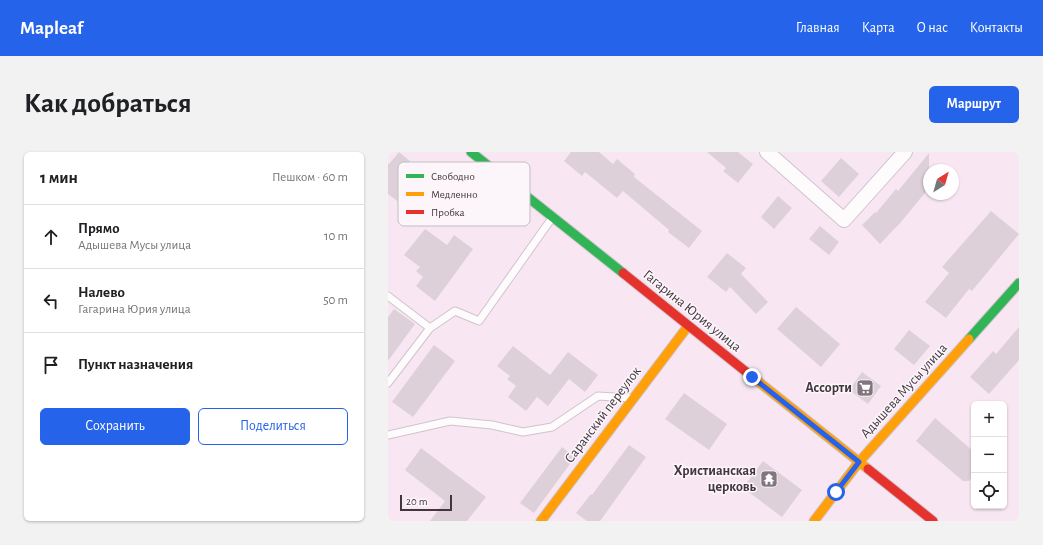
<!DOCTYPE html>
<html lang="ru">
<head>
<meta charset="utf-8">
<style>
	body { margin:0; font-family:"Alegreya Sans",sans-serif; background:#f2f2f2; color:#202124 }
	.controls { position:absolute; right:12px; bottom:12px; display:grid; overflow:hidden; border-radius:6px; box-shadow:0 1px 3px #0004 }
	.controls button { width:36px; height:36px; display:grid; place-items:center; padding:0; border:0; border-bottom:1px solid #e0e0e0; background:#fff; color:#202124; font:20px sans-serif }
	.compass { position:absolute; left:535px; top:12px; width:36px; height:36px; border-radius:50%; background:#fff; box-shadow:0 1px 3px #0004; rotate:37deg }
	.scale { position:absolute; left:12px; bottom:10px; width:52px; box-sizing:border-box; padding-left:4px; border:2px solid #42373f; border-top:0; font-size:11px; line-height:14px; white-space:nowrap; color:#42373f; -webkit-text-stroke:3px #fcf6fa; paint-order:stroke }
	.stop { position:absolute; width:12px; height:12px; margin:-9px; border:3px solid #2563eb; border-radius:50%; background:#fff }
	.stop.end { background:#2563eb; border-color:#fff; box-shadow:0 1px 4px #0008 }
	.list { margin:0; padding:0; list-style:none }
	h2 { display:flex; justify-content:space-between; align-items:center; height:52px; margin:0; padding:0 16px; font-size:17px }
	h2 small { font-size:13px; font-weight:400; color:#757577 }
	.list li { display:grid; grid-template-columns:26px 1fr auto; gap:12px; align-items:center; box-sizing:border-box; height:64px; padding:0 16px; border-top:1px solid #e0e0e0 }
	.list b { display:block; font-size:15px; white-space:nowrap }
	.list p { margin:0; font-size:13px; white-space:nowrap; color:#757577 }
	.list em { font-size:13px; font-style:normal; color:#757577 }
	.actions { display:flex; gap:8px; padding:12px 16px }
	.actions a { flex:1; padding:9px 0; border:1px solid #2563eb; border-radius:6px; text-align:center; font-size:14px; color:#2563eb }
	.actions .main { background:#2563eb; color:#fff }
	.icon { flex:none; width:22px; height:22px; fill:none; stroke:currentColor; stroke-width:2; stroke-linecap:round; stroke-linejoin:round }
	.map { position:relative; flex:none; width:631px; height:369px; overflow:hidden; border-radius:6px }
	header { display:flex; align-items:center; gap:24px; box-sizing:border-box; height:56px; padding:0 20px; background:#2563eb; color:#fff }
	header strong { font-size:19px }
	nav { display:flex; gap:22px; margin-inline-start:auto; font-size:14px }
	.intro { display:flex; align-items:center; justify-content:space-between; box-sizing:border-box; height:96px; padding:0 24px }
	h1 { margin:0; font-size:28px }
	.button { padding:10px 18px; border-radius:6px; background:#2563eb; color:#fff; font-size:14px; font-weight:700 }
	main { display:flex; gap:24px; padding:0 24px }
	aside { flex:1; background:#fff; border-radius:6px; box-shadow:0 1px 3px #0004 }
	.map>svg:first-child { display:block }
	.building { fill:#ded0d9 }
	.lines { fill:none; stroke-linecap:round; stroke-linejoin:round }
	.lane-casing { stroke:#d0c3cc; stroke-width:9 }
	.street-casing { stroke:#d0c3cc; stroke-width:16 }
	.fast-casing { stroke:#d0c3cc; stroke-width:11 }
	.slow-casing { stroke:#d0c3cc; stroke-width:11 }
	.jam-casing { stroke:#d0c3cc; stroke-width:11 }
	.lane { stroke:#fefbfd; stroke-width:7 }
	.street { stroke:#fefbfd; stroke-width:14 }
	.fast { stroke:#30b455; stroke-width:9 }
	.slow { stroke:#ff9f0a; stroke-width:9 }
	.jam { stroke:#e5322d; stroke-width:9 }
	.route { stroke:#2563eb; stroke-width:5 }
	.labels { text-anchor:middle; dominant-baseline:central; stroke-width:3; stroke-linejoin:round; paint-order:stroke }
	.street-label { font-size:14px; fill:#42373f; stroke:#fcf6fa }
	.poi-label { font-size:14px; font-weight:bold; fill:#42373f; stroke:#fcf6fa; text-anchor:end }
	.key { fill:#fcf6fa; stroke:#c4bdc2; stroke-width:1 }
	.key-label { font-size:11px; fill:#42373f }
</style>
</head>
<body>
<header>
<strong>Mapleaf</strong>
<nav><a>Главная</a><a>Карта</a><a>О нас</a><a>Контакты</a></nav>
</header>
<div class="intro"><h1>Как добраться</h1><a class="button">Маршрут</a></div>
<main>
<aside>
<h2>1 мин<small>Пешком · 60 m</small></h2>
<ul class="list">
<li><svg class="icon" aria-label="ahead" viewBox="0 0 24 24"><path d="M12 20V5M6 11l6-6 6 6"/></svg><div><b>Прямо</b><p>Адышева Мусы улица</p></div><em>10 m</em></li>
<li><svg class="icon" aria-label="left" viewBox="0 0 24 24"><path d="M17 20v-9H6M10 6l-5 5 5 5"/></svg><div><b>Налево</b><p>Гагарина Юрия улица</p></div><em>50 m</em></li>
<li><svg class="icon" aria-label="arrive" viewBox="0 0 24 24"><path d="M6 21V4h12l-3 4 3 4H6"/></svg><div><b>Пункт назначения</b></div></li>
</ul>
<div class="actions"><a class="main">Сохранить</a><a>Поделиться</a></div>
</aside>
<div class="map">
<svg width="631" height="369" viewBox="0 0 631 369">
	<rect width="100%" height="100%" fill="#f8e7f2"/>
	<g class="building">
		<polygon points="11,0 23,10 14,22 27,32 12,51 0,42 0,11 1,12"/>
		<polygon points="183,0 211,0 225,12 229,7 247,22 246,25 314,79 301,96 280,80 281,78 235,39 229,46 197,20 194,24 176,9"/>
		<polygon points="319,0 350,0 365,12 350,31 335,19 338,16"/>
		<polygon points="541,1 541,36 513,70 492,92 474,73 487,60 488,61 508,37 510,39"/>
		<polygon points="453,6 471,22 451,45 433,29"/>
		<polygon points="390,44 404,56 386,77 373,65"/>
		<polygon points="603,59 631,82 584,139 581,137 558,166 537,150 561,121 554,115"/>
		<polygon points="432,74 451,90 441,103 421,87"/>
		<polygon points="37,77 59,93 66,83 85,97 47,149 28,134 35,125 28,119 32,115 16,103"/>
		<polygon points="339,101 358,116 353,122 380,150 368,162 342,135 338,140 319,125"/>
		<polygon points="408,155 452,192 433,215 389,177"/>
		<polygon points="6,157 27,172 0,209 0,165"/>
		<polygon points="631,175 631,208 601,242 582,225 605,199 608,202"/>
		<polygon points="521,178 542,194 526,213 506,197"/>
		<polygon points="46,193 67,209 25,265 4,250"/>
		<polygon points="125,194 162,223 180,200 210,223 197,240 181,227 160,254 149,245 138,259 120,245 128,234 119,227 122,224 109,214"/>
		<polygon points="474,220 493,234 480,252 461,238"/>
		<polygon points="296,241 339,272 321,298 277,267"/>
		<polygon points="547,266 586,300 586,323 581,329 575,329 528,289"/>
		<polygon points="241,293 258,305 212,369 199,369 188,361 203,342 204,343"/>
		<polygon points="174,295 187,305 146,361 132,351"/>
		<polygon points="33,296 98,345 79,369 42,369 57,349 17,318"/>
		<polygon points="375,309 414,338 394,365 355,336"/>
	</g>
	<g class="lines">
		<g class="lane-casing">
			<g id="lane">
				<polyline points="0,144 42,176"/>
				<polyline points="0,231 42,176 67,159 91,169 164,66"/>
				<polyline points="0,283 62,269 104,273 135,280 164,275 210,244 243,246"/>
			</g>
		</g>
		<g class="street-casing">
			<polyline id="street" points="379,0 456,68 517,0"/>
		</g>
		<g class="fast-casing">
			<g id="fast">
				<polyline points="83,0 235,121"/>
				<polyline points="581,187 631,131"/>
			</g>
		</g>
		<g class="slow-casing">
			<g id="slow">
				<polyline points="362,223 480,317"/>
				<polyline points="153,369 300,174"/>
				<polyline points="426,369 471,310 581,187"/>
			</g>
		</g>
		<g class="jam-casing">
			<g id="jam">
				<polyline points="235,121 362,223"/>
				<polyline points="480,317 545,369"/>
			</g>
		</g>
		<use href="#lane" class="lane"/>
		<use href="#street" class="street"/>
		<use href="#fast" class="fast"/>
		<use href="#slow" class="slow"/>
		<use href="#jam" class="jam"/>
	</g>
	<g class="lines">
		<polyline class="route" points="364,225 471,310 448,340"/>
	</g>
	<defs>
		<g id="supermarket-square" transform="scale(0.9)"><rect x="-9" y="-9" width="18" height="18" rx="4" fill="#82757e" stroke="#fcf6fa"/><path d="M-6-5.5h2.5l.6 2H6L4.5 2H-2.5L-4.4-4H-6ZM-1.5 3.2a1.3 1.3 0 1 0 .1 0ZM3 3.2a1.3 1.3 0 1 0 .1 0Z" fill="#fff"/></g>
		<g id="temple-square" transform="scale(0.9)"><rect x="-9" y="-9" width="18" height="18" rx="4" fill="#82757e" stroke="#fcf6fa"/><path d="M0-6L5-2H3V0L6.5 2.5H4V6H1.5V3h-3V6H-4V2.5H-6.5L-3 0V-2H-5Z" fill="#fff"/></g>
	</defs>
	<g fill-rule="evenodd">
		<use href="#supermarket-square" x="477" y="236"/>
		<use href="#temple-square" x="381" y="327"/>
	</g>
	<g class="labels">
		<g class="street-label">
			<text transform="translate(304 159) rotate(39)">Гагарина Юрия улица</text>
			<text transform="translate(516 239) rotate(-48)">Адышева Мусы улица</text>
			<text transform="translate(215 263) rotate(-53)">Саранский переулок</text>
		</g>
		<g class="poi-label">
			<text x="464" y="236">Ассорти</text>
			<text x="368" y="319">Христианская<tspan x="368" dy="16">церковь</tspan></text>
		</g>
	</g>
	<rect x="10" y="10" width="132" height="64" rx="6" class="key"/>
	<rect x="18" y="22" width="18" height="4" fill="#30b455"/>
	<rect x="18" y="40" width="18" height="4" fill="#ff9f0a"/>
	<rect x="18" y="58" width="18" height="4" fill="#e5322d"/>
	<g class="key-label">
		<text x="43" y="28">Свободно</text>
		<text x="43" y="46">Медленно</text>
		<text x="43" y="64">Пробка</text>
	</g>
</svg>
<div class="controls">
<button>+</button>
<button>−</button>
<button><svg class="icon" aria-label="locate" viewBox="0 0 24 24"><circle cx="12" cy="12" r="6"/><path d="M12 2v4M12 18v4M2 12h4M18 12h4"/></svg></button>
</div>
<svg class="compass" viewBox="-18 -18 36 36"><path d="M0-13l5 13h-10z" fill="#e53935"/><path d="M0 13l5-13h-10z" fill="#757577"/></svg>
<div class="scale">20 m</div>
<div class="stop" style="left:448px;top:340px"></div>
<div class="stop end" style="left:364px;top:225px"></div>
</div>
</main>
</body>
</html>
